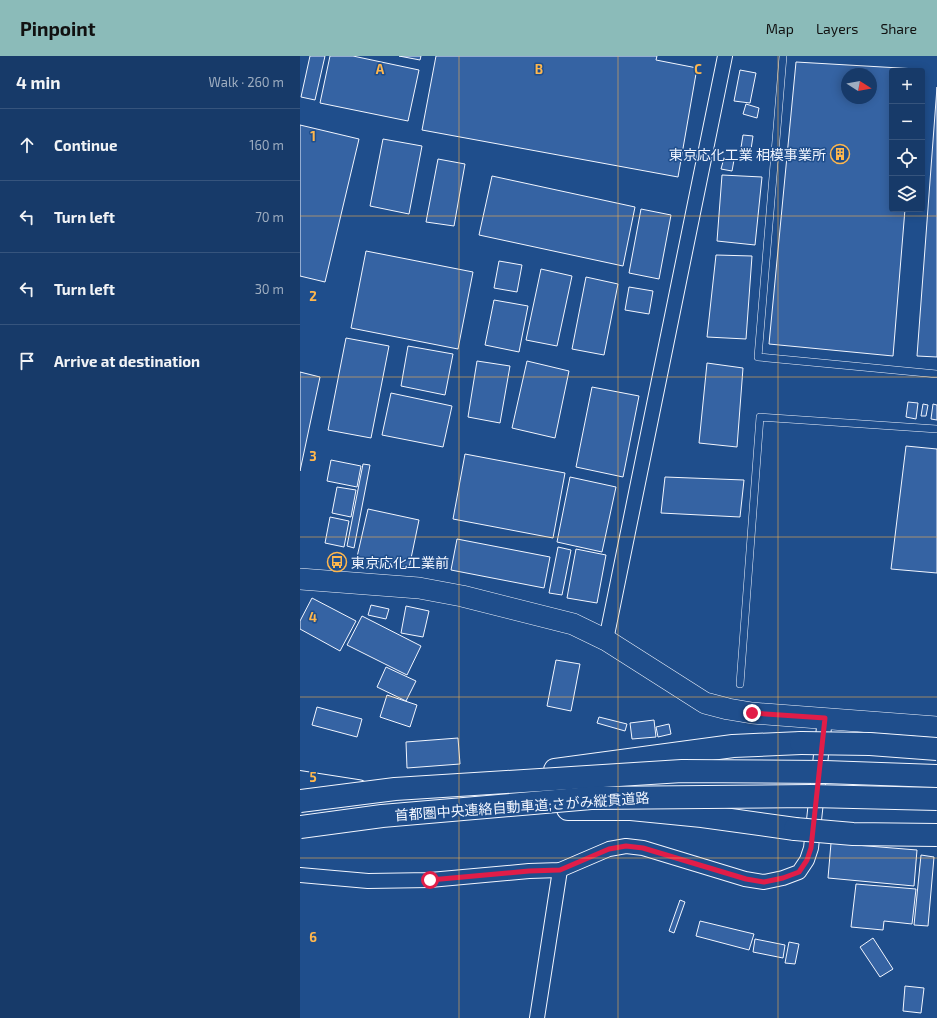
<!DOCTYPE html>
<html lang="en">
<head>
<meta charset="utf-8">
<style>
	body { margin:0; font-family:"Exo 2","Noto Sans JP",sans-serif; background:#20416f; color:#f1f3f6 }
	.controls { position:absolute; right:12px; top:12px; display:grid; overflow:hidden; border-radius:4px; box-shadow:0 2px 10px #0003 }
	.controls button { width:36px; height:36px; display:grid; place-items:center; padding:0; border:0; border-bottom:1px solid #36547d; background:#173a69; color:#f1f3f6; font:20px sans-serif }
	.compass { position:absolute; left:541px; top:12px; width:36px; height:36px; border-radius:50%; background:#173a69; box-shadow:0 2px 10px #0003; rotate:101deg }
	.stop { position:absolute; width:12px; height:12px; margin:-9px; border:3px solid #e11d48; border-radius:50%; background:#fff }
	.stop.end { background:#e11d48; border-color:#fff; box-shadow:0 1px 4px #0008 }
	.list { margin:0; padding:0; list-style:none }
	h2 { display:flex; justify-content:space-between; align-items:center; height:52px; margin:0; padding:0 16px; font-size:17px }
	h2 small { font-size:13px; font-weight:400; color:#9eadc0 }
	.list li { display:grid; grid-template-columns:26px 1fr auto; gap:12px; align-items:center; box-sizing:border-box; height:72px; padding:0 16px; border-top:1px solid #36547d }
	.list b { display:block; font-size:15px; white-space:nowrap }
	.list em { font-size:13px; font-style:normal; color:#9eadc0 }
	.icon { flex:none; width:22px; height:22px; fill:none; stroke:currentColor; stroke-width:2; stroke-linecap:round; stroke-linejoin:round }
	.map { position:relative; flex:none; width:637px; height:962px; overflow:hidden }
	header { display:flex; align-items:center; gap:24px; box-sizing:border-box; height:56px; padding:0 20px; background:#8bbbb9; color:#111 }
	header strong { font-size:19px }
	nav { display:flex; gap:22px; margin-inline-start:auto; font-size:14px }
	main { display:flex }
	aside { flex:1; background:#173a69 }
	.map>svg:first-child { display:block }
	.building { fill:#3563a3; stroke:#f2f6ff; fill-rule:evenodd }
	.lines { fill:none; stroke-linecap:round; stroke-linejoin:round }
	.lane-casing { stroke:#f2f6ff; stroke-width:8 }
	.street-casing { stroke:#f2f6ff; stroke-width:16 }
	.secondary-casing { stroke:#f2f6ff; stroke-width:22 }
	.highway-casing { stroke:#f2f6ff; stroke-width:24 }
	.lane { stroke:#1f4e8c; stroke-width:7 }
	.street { stroke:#1f4e8c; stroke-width:14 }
	.secondary { stroke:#1f4e8c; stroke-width:21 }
	.highway { stroke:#1f4e8c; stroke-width:22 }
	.highway-bridge-casing { stroke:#f2f6ff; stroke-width:24; stroke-linecap:butt }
	.highway-bridge { stroke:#1f4e8c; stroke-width:22 }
	.route { stroke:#e11d48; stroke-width:5 }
	.grid { fill:none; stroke:#ffb74d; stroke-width:1; stroke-opacity:0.55 }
	.labels { text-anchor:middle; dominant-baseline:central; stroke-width:3; stroke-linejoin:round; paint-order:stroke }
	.poi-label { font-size:14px; fill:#f2f6ff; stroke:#1f4e8c; text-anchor:end }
	.street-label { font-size:14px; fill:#f2f6ff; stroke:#1f4e8c }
	.grid-label { font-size:13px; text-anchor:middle; font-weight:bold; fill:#ffb74d; stroke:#1f4e8c; stroke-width:3; stroke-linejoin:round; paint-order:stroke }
</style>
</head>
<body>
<header>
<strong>Pinpoint</strong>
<nav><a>Map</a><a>Layers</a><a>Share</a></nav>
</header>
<main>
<aside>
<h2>4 min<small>Walk · 260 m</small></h2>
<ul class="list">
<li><svg class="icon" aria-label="ahead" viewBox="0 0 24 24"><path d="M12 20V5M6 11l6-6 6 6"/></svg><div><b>Continue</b></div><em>160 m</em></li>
<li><svg class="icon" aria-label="left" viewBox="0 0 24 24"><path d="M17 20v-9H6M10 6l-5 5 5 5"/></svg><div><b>Turn left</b></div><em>70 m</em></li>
<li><svg class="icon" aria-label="left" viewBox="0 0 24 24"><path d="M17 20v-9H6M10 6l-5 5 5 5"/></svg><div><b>Turn left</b></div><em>30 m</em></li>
<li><svg class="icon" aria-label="arrive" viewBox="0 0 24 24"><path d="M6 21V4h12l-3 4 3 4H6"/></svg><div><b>Arrive at destination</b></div></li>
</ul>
</aside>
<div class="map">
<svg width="637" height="962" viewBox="0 0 637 962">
	<rect width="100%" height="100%" fill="#1f4e8c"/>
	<g class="building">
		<polygon points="10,0 25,0 15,44 1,41"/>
		<polygon points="30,0 53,0 119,14 108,65 20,47"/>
		<polygon points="99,0 121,0 120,4"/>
		<polygon points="136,0 357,0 356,4 397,12 378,121 122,74"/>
		<path d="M496 6 617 13V15H592V153H605L593 300 469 288ZM547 18H571V42H547Z"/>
		<polygon points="440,14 456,17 450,47 434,45"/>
		<polygon points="637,31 637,301 617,300"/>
		<polygon points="446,48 459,52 457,62 443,58"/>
		<polygon points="0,69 59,83 25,226 0,220"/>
		<polygon points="443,79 453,80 450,100 440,98"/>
		<polygon points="83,83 122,90 109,158 70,150"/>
		<polygon points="424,102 434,104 432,115 421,113"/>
		<polygon points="138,103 165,108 154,170 126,166"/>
		<polygon points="422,119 462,121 455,189 417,185"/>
		<polygon points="192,120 335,151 323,210 179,179"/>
		<polygon points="341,153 371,159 359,223 329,217"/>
		<polygon points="66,195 173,216 158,293 51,272"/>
		<polygon points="416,199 452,200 446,283 407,281"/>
		<polygon points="199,205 222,209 217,236 194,232"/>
		<polygon points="241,213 272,220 257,290 226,284"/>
		<polygon points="286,221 318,228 304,299 272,293"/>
		<polygon points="329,231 353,235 349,258 325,254"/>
		<polygon points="194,244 228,250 219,296 185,289"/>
		<polygon points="46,282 89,290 71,382 28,374"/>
		<polygon points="108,290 153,298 145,339 101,330"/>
		<polygon points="177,305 210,310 200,367 168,361"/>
		<polygon points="227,305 269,315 255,382 212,372"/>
		<polygon points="407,307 443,312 437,391 399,387"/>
		<polygon points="0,316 20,321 0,415"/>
		<polygon points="292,331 339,340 323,421 276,411"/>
		<polygon points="91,337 152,350 143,391 82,379"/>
		<polygon points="608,346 618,347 616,363 606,361"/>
		<polygon points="623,348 628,349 626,360 621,360"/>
		<polygon points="633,348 637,349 637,364 631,363"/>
		<polygon points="606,390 637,393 637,517 591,513"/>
		<polygon points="165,398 265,417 253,482 153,463"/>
		<polygon points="31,404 61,410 57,431 27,425"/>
		<polygon points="63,408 70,409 54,492 47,490"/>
		<polygon points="270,421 316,431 302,496 257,486"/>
		<polygon points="365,421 444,424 440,461 361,457"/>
		<polygon points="37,431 56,434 51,461 32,457"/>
		<polygon points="68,453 119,464 109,512 57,501"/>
		<polygon points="30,461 49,465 44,491 25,487"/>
		<polygon points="157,483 250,501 244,532 151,514"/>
		<polygon points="258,491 271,494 262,539 249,537"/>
		<polygon points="276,493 306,499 297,547 267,542"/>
		<polygon points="12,542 56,565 40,595 0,573 0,565"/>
		<polygon points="71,549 89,553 86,563 68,559"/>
		<polygon points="106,550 129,555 123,581 101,577"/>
		<polygon points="62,560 121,590 107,619 47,589"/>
		<polygon points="256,604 280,608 271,655 247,650"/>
		<polygon points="86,611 116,625 106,645 77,631"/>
		<polygon points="87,639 117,649 110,671 80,661"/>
		<polygon points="17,651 62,663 57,681 12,669"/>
		<polygon points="299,661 327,668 325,675 297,667"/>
		<polygon points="354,664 356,681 332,683 330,667"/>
		<polygon points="369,668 371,678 358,681 356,671"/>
		<polygon points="158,682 160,708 107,712 106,686"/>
		<polygon points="531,787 617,794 614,830 528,822"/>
		<polygon points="621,799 634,801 628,870 614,869"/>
		<polygon points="556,828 616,833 612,868 584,865 583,874 551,871"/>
		<polygon points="380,844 385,846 374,877 369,875"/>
		<polygon points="400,865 454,878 449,894 396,880"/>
		<polygon points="573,882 593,913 580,921 560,891"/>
		<polygon points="455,883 485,889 483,902 453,896"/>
		<polygon points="489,886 499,888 495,908 485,907"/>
		<polygon points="605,930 624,932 621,957 603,955"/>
	</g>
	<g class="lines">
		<g class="lane-casing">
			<g id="lane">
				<polyline points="483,0 458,301 637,318"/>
				<polyline points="440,628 460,361 637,373"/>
			</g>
		</g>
		<g class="street-casing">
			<g id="street">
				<polyline points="306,584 425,0"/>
				<polyline points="0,819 68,825 130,824 229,815 260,814 309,793 326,790 343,792 445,823 464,826 483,822 499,816 507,804 511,792 525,662"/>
				<polyline points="237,962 260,814"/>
			</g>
		</g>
		<g class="secondary-casing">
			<polyline id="secondary" points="0,523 119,532 162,540 273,568 306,584 405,647 428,653 452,657 637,671"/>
		</g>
		<g class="highway-casing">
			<g id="highway">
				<polyline points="255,714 433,690 501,687"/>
				<polyline points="0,726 58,735"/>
				<polyline points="268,753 331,753 402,760 495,773"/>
			</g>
		</g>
		<use href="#lane" class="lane"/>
		<use href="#street" class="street"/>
		<use href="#secondary" class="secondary"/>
		<use href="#highway" class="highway"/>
		<g class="highway-bridge-casing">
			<g id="highway-bridge">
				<polyline points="501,687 570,688 637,693"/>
				<polyline points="0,745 95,733 382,715 525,716 637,720"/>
				<polyline points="0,771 82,760 291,742 512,740 637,743"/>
				<polyline points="495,773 553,778 637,779"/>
			</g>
		</g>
		<use href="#highway-bridge" class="highway-bridge"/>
	</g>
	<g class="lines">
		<polyline class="route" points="130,824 229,815 260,814 309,793 326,790 343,792 446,823 464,826 483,822 499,816 507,804 511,792 525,662 452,657"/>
	</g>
	<path class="grid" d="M159 0V962M318 0V962M478 0V962M0 160H637M0 321H637M0 481H637M0 641H637M0 802H637"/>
	<defs>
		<g id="building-ring" transform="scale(1)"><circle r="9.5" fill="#1f4e8c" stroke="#ffb74d" stroke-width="1.5"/><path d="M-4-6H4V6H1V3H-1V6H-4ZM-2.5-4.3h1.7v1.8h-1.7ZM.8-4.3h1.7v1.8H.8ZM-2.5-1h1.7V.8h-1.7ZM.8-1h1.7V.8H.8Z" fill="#ffb74d"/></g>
		<g id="bus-ring" transform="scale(1)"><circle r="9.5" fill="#1f4e8c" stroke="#ffb74d" stroke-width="1.5"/><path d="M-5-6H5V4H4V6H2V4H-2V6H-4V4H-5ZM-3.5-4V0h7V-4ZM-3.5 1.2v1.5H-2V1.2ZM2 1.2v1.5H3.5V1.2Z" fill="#ffb74d"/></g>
	</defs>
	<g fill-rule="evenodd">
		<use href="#building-ring" x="540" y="98"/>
		<use href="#bus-ring" x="37" y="506"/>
	</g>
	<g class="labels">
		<g class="poi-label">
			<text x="526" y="98">東京応化工業 相模事業所</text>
			<text x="51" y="506" text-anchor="start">東京応化工業前</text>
		</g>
		<g class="street-label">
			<text transform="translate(222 750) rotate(-4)">首都圏中央連絡自動車道;さがみ縦貫道路</text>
		</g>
	</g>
	<g class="grid-label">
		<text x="80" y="18">A</text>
		<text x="239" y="18">B</text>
		<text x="398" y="18">C</text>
		<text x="13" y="85">1</text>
		<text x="13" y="245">2</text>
		<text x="13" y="405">3</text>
		<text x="13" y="566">4</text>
		<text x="13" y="726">5</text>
		<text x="13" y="886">6</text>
	</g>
</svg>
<div class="controls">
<button>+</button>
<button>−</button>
<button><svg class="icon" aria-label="locate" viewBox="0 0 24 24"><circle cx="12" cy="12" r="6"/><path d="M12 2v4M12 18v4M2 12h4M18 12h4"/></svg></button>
<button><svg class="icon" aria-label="layers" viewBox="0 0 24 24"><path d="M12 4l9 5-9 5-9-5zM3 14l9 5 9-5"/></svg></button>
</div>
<svg class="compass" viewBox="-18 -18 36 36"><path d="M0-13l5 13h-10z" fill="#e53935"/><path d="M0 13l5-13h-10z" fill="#9eadc0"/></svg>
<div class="stop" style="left:130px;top:824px"></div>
<div class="stop end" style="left:452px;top:657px"></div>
</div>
</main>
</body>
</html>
